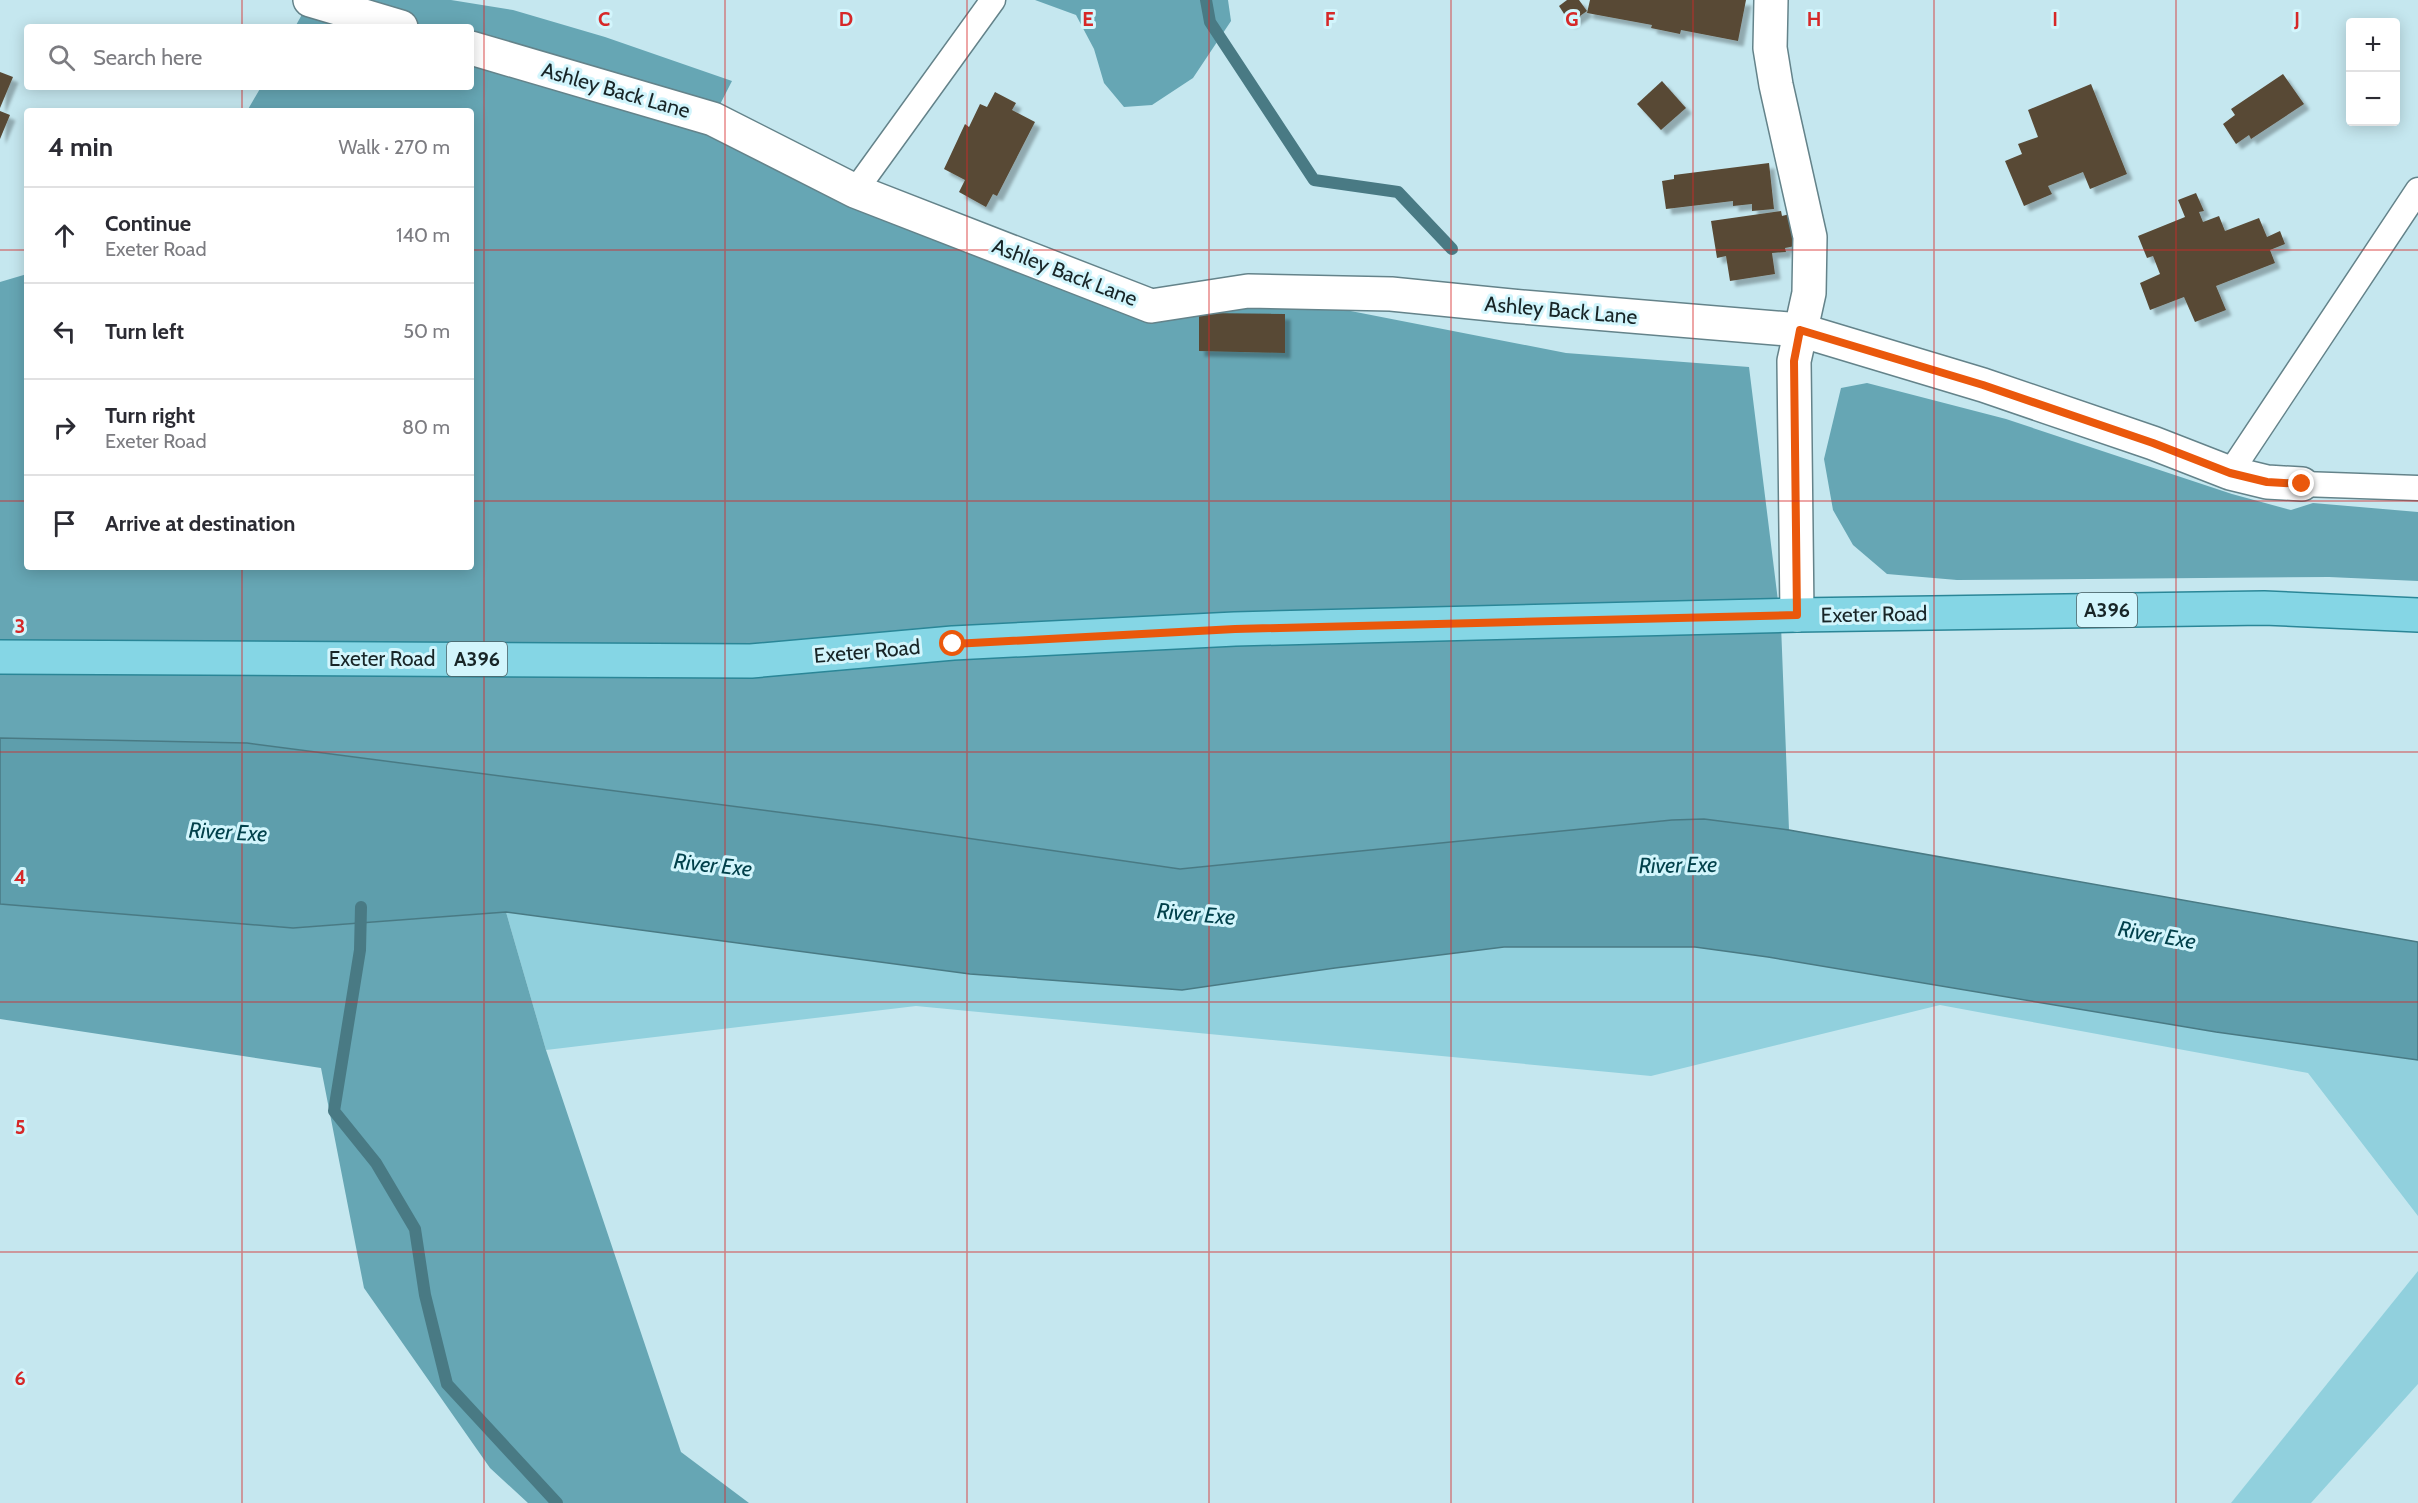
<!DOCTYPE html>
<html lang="en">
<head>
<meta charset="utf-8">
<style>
	body { margin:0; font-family:Cabin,sans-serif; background:#f2f2f3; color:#2b2b33 }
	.controls { position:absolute; right:18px; top:18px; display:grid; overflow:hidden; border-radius:6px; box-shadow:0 3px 15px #0003 }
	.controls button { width:54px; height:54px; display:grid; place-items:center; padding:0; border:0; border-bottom:2px solid #e1e1e2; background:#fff; color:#2b2b33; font:30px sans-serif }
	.stop { position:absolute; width:18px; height:18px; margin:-14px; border:4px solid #ea580c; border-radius:50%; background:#fff }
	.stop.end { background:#ea580c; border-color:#fff; box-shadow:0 2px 6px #0008 }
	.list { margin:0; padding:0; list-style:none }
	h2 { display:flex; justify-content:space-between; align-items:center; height:78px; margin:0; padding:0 24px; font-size:26px }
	h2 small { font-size:20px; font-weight:400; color:#7c7c81 }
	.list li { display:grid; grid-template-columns:39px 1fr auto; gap:18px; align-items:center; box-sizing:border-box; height:96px; padding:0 24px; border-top:2px solid #e1e1e2 }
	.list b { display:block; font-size:22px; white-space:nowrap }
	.list p { margin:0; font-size:20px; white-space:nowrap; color:#7c7c81 }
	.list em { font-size:20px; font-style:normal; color:#7c7c81 }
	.icon { flex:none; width:33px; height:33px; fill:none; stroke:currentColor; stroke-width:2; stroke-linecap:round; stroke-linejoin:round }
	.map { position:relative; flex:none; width:2418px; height:1503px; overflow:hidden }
	.search { position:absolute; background:#fff; box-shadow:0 3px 15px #0003; left:24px; top:24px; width:450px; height:66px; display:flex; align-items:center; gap:15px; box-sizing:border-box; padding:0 21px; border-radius:6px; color:#7c7c81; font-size:22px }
	.panel { position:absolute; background:#fff; box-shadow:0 3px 15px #0003; left:24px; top:108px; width:450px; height:462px; border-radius:6px }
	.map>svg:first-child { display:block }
	.green { fill:#91d0dd }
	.forest { fill:#66a6b4 }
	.water { fill:#5e9eac; stroke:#497a84; stroke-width:1.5 }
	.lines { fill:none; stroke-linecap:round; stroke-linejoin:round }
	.stream { stroke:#497a84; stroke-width:12 }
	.building { fill:#584935; filter:url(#shadow) }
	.lane-casing { stroke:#64838a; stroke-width:27 }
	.street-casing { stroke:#64838a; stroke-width:36 }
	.primary-casing { stroke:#2a8697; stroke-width:36 }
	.lane { stroke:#fff; stroke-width:24 }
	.street { stroke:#fff; stroke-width:33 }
	.primary { stroke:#85d6e5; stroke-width:33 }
	.route { stroke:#ea580c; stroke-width:8 }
	.grid { fill:none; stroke:#d62828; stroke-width:1.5; stroke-opacity:0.55 }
	.labels { text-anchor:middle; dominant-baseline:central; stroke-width:6; stroke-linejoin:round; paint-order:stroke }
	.shield { fill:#d2f5fc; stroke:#506367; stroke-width:1.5 }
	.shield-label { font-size:20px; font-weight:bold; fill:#182527 }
	.street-label { font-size:21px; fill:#182527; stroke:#d2f5fc }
	.water-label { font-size:22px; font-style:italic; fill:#02414b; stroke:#d2f5fc }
	.grid-label { font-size:20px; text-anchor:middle; font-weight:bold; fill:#d62828; stroke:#d2f5fc; stroke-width:6; stroke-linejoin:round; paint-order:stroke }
</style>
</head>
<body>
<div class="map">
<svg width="2418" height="1503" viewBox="0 0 2418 1503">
	<defs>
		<filter id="shadow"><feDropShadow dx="5.5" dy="5.5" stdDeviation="1.5" flood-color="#0004"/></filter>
	</defs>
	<rect width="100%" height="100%" fill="#c5e7ef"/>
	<g class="green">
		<polygon points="506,912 970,974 1182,990 1335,968 1504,947 1695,947 1768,957 2216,1032 2418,1060 2418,1216 2308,1073 1940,1005 1651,1076 916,1006 546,1050"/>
		<polygon points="2418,1271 2418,1384 2311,1503 2231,1503"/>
	</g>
	<g class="forest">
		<polygon points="310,0 451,0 513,10 605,37 732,81 713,118 1151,306 1248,291 1566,353 1749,367 1781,625 1789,830 1672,820 1180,869 877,825 247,743 0,738 0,282 27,274 27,567 471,567 471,111 247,111 261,87 471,87 471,27 295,27"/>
		<polygon points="1035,0 1228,0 1231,21 1193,78 1152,105 1124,107 1104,83 1094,49 1076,15"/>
		<polygon points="1867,383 2006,419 2232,494 2291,510 2313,503 2418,512 2418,581 2329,577 1957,580 1887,574 1853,545 1833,510 1824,459 1841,388"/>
		<polygon points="0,904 293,928 506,912 546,1050 681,1452 749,1503 528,1503 490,1468 364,1288 321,1068 0,1019"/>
	</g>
	<polygon class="water" points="0,738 247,743 877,825 1180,869 1672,820 1704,819 1789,830 2418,942 2418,1060 2216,1032 1768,957 1695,947 1504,947 1335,968 1182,990 970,974 506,912 293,928 0,904"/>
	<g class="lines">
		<g class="stream">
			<polyline points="1206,0 1210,22 1314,180 1398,192 1452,249"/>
			<polyline points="361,907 360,950 334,1111 376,1163 415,1229 425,1295 447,1384 557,1503"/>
		</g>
	</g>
	<g class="building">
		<polygon points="1567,0 1579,0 1587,11 1570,23 1559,6"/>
		<polygon points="1590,0 1746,0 1738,41 1681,30 1680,34 1651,28 1652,25 1587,13"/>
		<polygon points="0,72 13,77 0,108"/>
		<polygon points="2283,74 2304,104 2251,139 2249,135 2236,144 2223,124 2235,115 2231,109"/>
		<polygon points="1662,81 1686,108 1661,130 1637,104"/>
		<polygon points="2091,84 2127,174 2090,189 2083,172 2048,186 2052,194 2024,206 2005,161 2022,154 2018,144 2038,137 2028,110"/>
		<polygon points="995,92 1016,103 1012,110 1035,122 997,196 993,194 986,207 959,192 965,180 944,169 965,124 969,127 980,104 987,107"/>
		<polygon points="0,111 10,115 0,139"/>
		<polygon points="1769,163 1774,209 1752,211 1752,204 1733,206 1733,201 1666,209 1662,181 1674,179 1674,175"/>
		<polygon points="2196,193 2204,211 2199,212 2203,222 2219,216 2225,231 2259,218 2267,237 2280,231 2285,244 2270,250 2275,263 2216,286 2226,310 2195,322 2184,297 2150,310 2140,283 2160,274 2153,256 2147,258 2138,236 2185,217 2178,200"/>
		<polygon points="1781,211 1782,216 1790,214 1795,246 1785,248 1786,252 1772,253 1775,274 1730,281 1726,256 1717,258 1711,221"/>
		<polygon points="1199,313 1285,314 1285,353 1199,351"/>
	</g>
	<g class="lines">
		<g class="lane-casing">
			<g id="lane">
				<polyline points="855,191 993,0"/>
				<polyline points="2230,473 2418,190"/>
				<polyline points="2302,484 2418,488"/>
			</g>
		</g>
		<g class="street-casing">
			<g id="street">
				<polyline points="310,0 401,27"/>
				<polyline points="1771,0 1770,48 1776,85 1810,237 1809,293 1794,361 1797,615"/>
				<polyline points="471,48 713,119 855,191 1151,306 1248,291 1391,294 1511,306 1800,330 1983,385 2153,443 2230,473 2267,482 2302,484"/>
			</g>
		</g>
		<g class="primary-casing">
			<polyline id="primary" points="0,657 751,661 953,643 1235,629 1797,615 2264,608 2418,615"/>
		</g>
		<use href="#lane" class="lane"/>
		<use href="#street" class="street"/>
		<use href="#primary" class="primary"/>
	</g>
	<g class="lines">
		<polyline class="route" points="953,644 1235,629 1797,615 1794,361 1800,330 1983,385 2153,443 2230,473 2267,482 2302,484"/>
	</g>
	<path class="grid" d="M242 0V27M484 0V1503M725 0V1503M967 0V1503M1209 0V1503M1451 0V1503M1693 0V1503M1934 0V1503M2176 0V1503M242 87V111M0 250H27M471 250H2418M0 501H27M471 501H2418M242 567V1503M0 752H2418M0 1002H2418M0 1252H2418"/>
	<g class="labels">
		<g class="shield">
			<rect x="2077" y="593" width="60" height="34" rx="4.5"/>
			<rect x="447" y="642" width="60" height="34" rx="4.5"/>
		</g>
		<g class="shield-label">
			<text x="2107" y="610">A396</text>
			<text x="477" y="659">A396</text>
		</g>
		<g class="street-label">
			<text transform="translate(616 90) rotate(16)">Ashley Back Lane</text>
			<text transform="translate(1065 272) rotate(21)">Ashley Back Lane</text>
			<text transform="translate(1561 310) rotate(5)">Ashley Back Lane</text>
			<text transform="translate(1874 614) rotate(-1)">Exeter Road</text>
			<text transform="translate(867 651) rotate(-5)">Exeter Road</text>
			<text x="382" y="658">Exeter Road</text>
		</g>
		<g class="water-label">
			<text transform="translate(228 832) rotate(3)">River Exe</text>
			<text transform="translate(713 865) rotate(6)">River Exe</text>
			<text transform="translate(1678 865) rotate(-1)">River Exe</text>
			<text transform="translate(1196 914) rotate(5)">River Exe</text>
			<text transform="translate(2157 935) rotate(10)">River Exe</text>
		</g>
	</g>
	<g class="grid-label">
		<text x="604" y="26">C</text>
		<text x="846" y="26">D</text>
		<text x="1088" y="26">E</text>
		<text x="1330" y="26">F</text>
		<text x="1572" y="26">G</text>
		<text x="1814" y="26">H</text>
		<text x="2055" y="26">I</text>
		<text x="2297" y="26">J</text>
		<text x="20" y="633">3</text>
		<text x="20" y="884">4</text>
		<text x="20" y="1134">5</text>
		<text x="20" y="1385">6</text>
	</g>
</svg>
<div class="controls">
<button>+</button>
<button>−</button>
</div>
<div class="stop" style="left:953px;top:644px"></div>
<div class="stop end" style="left:2302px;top:484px"></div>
<div class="search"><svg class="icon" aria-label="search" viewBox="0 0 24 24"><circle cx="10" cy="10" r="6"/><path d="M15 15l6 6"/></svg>Search here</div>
<section class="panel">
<h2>4 min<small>Walk · 270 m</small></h2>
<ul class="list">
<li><svg class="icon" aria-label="ahead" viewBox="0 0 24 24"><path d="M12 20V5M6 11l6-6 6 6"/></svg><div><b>Continue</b><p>Exeter Road</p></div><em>140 m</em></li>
<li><svg class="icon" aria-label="left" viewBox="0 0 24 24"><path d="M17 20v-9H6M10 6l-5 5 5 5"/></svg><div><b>Turn left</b></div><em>50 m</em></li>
<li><svg class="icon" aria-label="right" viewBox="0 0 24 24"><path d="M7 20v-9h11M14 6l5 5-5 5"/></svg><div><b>Turn right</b><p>Exeter Road</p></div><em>80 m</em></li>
<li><svg class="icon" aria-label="arrive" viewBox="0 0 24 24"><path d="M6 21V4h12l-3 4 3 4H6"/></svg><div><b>Arrive at destination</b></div></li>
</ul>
</section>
</div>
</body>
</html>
